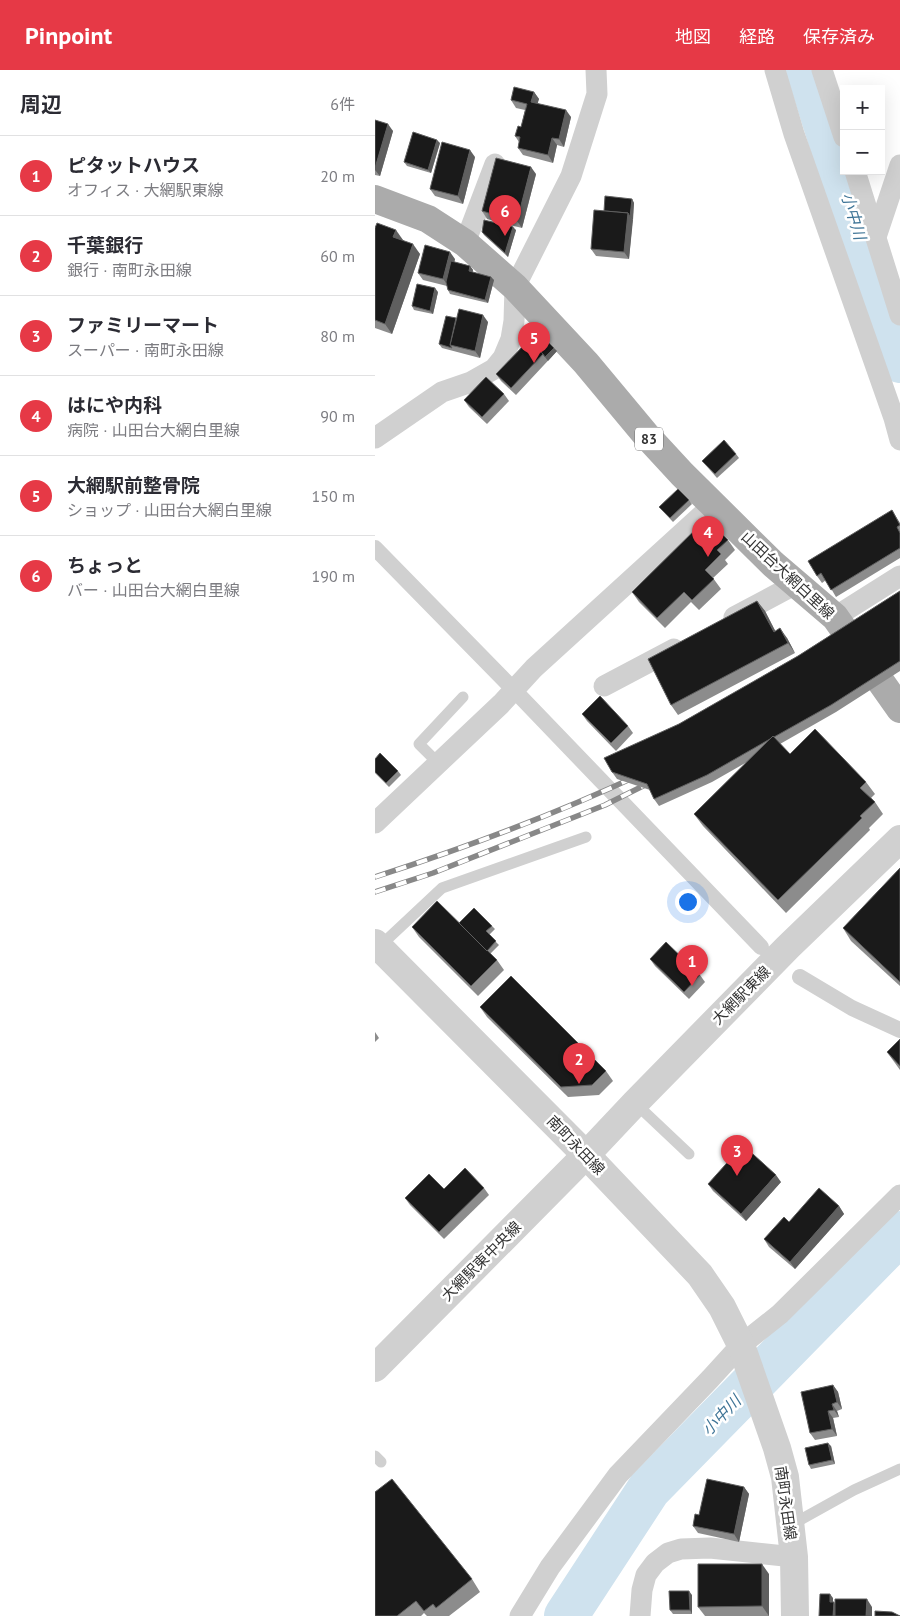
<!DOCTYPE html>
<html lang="ja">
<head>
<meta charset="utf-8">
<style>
	body { margin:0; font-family:"PT Sans","Noto Sans JP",sans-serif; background:#f2f2f3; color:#2b2b33 }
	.controls { position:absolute; right:15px; top:15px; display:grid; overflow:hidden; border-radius:0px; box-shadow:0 5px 20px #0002 }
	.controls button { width:45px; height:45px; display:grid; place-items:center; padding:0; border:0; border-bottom:1px solid #e1e1e2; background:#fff; color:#2b2b33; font:25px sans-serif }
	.you { position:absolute; left:312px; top:831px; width:18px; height:18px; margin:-12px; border:4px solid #fff; border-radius:50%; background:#1a73e8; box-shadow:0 0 0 8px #1a73e833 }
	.badge { display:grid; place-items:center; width:32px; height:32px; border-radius:50%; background:#e63946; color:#fff; font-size:16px; font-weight:700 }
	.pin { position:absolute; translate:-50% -41px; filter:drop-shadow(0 1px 2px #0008) }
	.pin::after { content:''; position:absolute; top:26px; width:18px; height:15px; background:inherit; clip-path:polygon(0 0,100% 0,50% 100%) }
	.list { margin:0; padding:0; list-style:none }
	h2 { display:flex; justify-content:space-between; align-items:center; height:65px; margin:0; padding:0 20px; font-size:21px }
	h2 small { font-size:16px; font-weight:400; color:#7c7c81 }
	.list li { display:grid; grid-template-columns:32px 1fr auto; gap:15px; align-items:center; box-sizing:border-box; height:80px; padding:0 20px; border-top:1px solid #e1e1e2 }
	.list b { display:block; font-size:19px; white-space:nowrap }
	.list p { margin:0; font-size:16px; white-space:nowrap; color:#7c7c81 }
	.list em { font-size:16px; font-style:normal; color:#7c7c81 }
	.map { position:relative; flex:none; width:525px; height:1546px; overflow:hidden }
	header { display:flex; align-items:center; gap:30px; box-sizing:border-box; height:70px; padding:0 25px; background:#e63946; color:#fff }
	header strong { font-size:24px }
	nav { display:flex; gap:28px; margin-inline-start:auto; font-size:18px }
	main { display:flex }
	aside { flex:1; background:#fff }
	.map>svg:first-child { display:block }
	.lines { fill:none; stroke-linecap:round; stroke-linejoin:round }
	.river { stroke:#cfe2ee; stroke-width:44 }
	.service { stroke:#d0d0d0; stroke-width:11 }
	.pedestrian { stroke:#d0d0d0; stroke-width:16 }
	.minor { stroke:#d0d0d0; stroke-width:21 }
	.tertiary { stroke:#d0d0d0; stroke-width:28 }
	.primary { stroke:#ababab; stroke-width:28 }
	.rail-casing { stroke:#888; stroke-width:5.5 }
	.rail { stroke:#fff; stroke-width:4; stroke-dasharray:11; stroke-linecap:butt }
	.wall { fill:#8c8c8c }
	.shaded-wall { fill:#5f5f5f }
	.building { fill:#1a1a1a; stroke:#5f5f5f }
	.labels { text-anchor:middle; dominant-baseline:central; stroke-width:5; stroke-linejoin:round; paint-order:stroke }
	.shield { fill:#fff; stroke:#707070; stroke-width:1 }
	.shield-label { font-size:14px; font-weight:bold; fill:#333 }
	.street-label { font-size:15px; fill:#333; stroke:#fff }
	.water-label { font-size:16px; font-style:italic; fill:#3f7597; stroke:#fff }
</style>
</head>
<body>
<header>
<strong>Pinpoint</strong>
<nav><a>地図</a><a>経路</a><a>保存済み</a></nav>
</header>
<main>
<aside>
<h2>周辺<small>6件</small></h2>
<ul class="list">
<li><span class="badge">1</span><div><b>ピタットハウス</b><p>オフィス · 大網駅東線</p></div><em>20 m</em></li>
<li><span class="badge">2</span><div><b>千葉銀行</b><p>銀行 · 南町永田線</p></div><em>60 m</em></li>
<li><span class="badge">3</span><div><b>ファミリーマート</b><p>スーパー · 南町永田線</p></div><em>80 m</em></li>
<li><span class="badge">4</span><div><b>はにや内科</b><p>病院 · 山田台大網白里線</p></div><em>90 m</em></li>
<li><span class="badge">5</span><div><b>大網駅前整骨院</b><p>ショップ · 山田台大網白里線</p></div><em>150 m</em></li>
<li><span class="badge">6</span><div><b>ちょっと</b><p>バー · 山田台大網白里線</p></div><em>190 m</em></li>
</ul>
</aside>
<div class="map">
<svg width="525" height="1546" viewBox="0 0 525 1546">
	<rect width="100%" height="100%" fill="#fff"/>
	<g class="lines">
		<g class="river">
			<polyline points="433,0 525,291"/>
			<polyline points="191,1546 274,1419 525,1163"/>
		</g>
		<g class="service">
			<polyline points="63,693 44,674 88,627"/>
			<polyline points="4,877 67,818 211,767"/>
			<polyline points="260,1033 314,1084"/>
			<polyline points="0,1386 6,1392"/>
			<polyline points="416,1455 479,1420 525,1399"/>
		</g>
		<g class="pedestrian">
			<polyline points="0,478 139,620 386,877"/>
			<polyline points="425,907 477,938 525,960"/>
		</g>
		<g class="minor">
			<polyline points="400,0 419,64 519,348 525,370"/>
			<polyline points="447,0 469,67"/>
			<polyline points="480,101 525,245"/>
			<polyline points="501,167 525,95"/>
			<polyline points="90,173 120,94"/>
			<polyline points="0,368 67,322 96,312 119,299 128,288 136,269 139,251 140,217 196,106 222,24 221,0"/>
			<polyline points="359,547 421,514"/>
			<polyline points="460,547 525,506"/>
			<polyline points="229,616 299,579"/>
			<polyline points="0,753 126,634 159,598 339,434"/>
			<polyline points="145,1546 175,1497 243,1405 335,1309 366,1275 405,1244 525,1125"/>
			<polyline points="265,1546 267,1520 271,1505 280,1493 293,1483 306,1479 335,1478 419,1487"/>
		</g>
		<g class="tertiary">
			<polyline points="0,873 211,1085 325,1205 347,1237 366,1275 402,1378 410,1407 419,1487 420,1546"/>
			<polyline points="0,1298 211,1085 260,1033 413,877 525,769"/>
		</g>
		<polyline class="primary" points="0,129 53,149 90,173 140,217 211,293 271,365 307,404 398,494 460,547 525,639"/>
		<g class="rail-casing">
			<g id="rail">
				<path d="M0 807C89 778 179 745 264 705"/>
				<polyline points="0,822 58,803 230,735 278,711"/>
			</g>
		</g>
		<use href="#rail" class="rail"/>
	</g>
	<g class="wall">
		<polygon points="159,22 164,29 162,33 196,47 189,77 182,75 178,93 148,85 143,78 144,72 140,66 146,57 150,40 141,38 136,30"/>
		<polygon points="0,50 18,61 5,106 0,105"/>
		<polygon points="65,73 56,103 32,96 29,92"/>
		<polygon points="100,87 88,134 60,126 55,119"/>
		<polygon points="161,104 147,158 112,149 107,141"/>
		<polygon points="257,129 259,133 254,189 221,186 216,179 229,141"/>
		<polygon points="0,158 28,170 45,184 17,264 0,258"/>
		<polygon points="141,160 133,187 109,165 107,162"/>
		<polygon points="80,189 79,192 95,196 98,200 97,202 116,207 119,210 113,233 75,224 73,220 72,216 48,210 43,203"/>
		<polygon points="63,222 58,244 39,240 37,236"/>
		<polygon points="81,248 113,252 105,288 67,278 64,274"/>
		<polygon points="144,263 182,281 141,325 126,311 121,304 152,272"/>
		<polygon points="129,324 134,331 112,354 94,337 89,330"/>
		<polygon points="361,384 364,388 342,408 327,391"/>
		<polygon points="314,430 317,434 298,452 284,437"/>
		<polygon points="517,440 525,453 525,488 461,527 451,510 447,513 442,506"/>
		<polygon points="353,470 360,480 350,490 353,494 338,508 346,519 324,540 316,532 290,558 264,532 257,522"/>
		<polygon points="525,521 525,601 461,642 405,674 415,684 491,712 500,724 496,728 500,732 508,744 494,758 495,760 411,843 328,756 319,744 372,692 337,712 284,736 279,729 275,720 242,709 237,702 304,654 423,586"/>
		<polygon points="382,531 390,541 400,561 412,568 420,583 303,645 296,635"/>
		<polygon points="207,644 253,656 258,663 241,681 212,651"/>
		<polygon points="0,689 23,701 26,705 14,717 0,703"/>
		<polygon points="525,798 525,916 476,871 468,858"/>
		<polygon points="84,853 117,856 120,859 114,865 124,875 115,884 122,890 129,900 103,926 44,867 37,857"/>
		<polygon points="275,889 325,905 330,912 314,929 280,896"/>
		<polygon points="105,937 231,1001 238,1011 224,1025 193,1027 112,947"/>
		<polygon points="0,962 4,968 0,972"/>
		<polygon points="525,969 525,1000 512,982"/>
		<polygon points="406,1112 371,1151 338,1121 333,1114"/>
		<polygon points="109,1118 114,1125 69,1169 35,1135 30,1128"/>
		<polygon points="464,1136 469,1144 420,1199 394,1177 389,1169 414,1152"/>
		<polygon points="458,1315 463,1322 467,1339 462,1341 464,1347 458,1348 462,1366 440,1370 435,1363"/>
		<polygon points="456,1376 460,1394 436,1399 434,1395"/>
		<polygon points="369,1417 374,1424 364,1472 323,1463 318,1456 324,1445"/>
		<polygon points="394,1504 394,1546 330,1546 323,1537"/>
		<polygon points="97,1509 105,1522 74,1546 52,1546 49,1543 46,1546 0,1546"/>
		<polygon points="317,1525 317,1544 298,1544 295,1540"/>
	</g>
	<g class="shaded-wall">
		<polygon points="159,22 164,29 161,39 156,32"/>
		<polygon points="191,40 196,47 189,77 184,69"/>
		<polygon points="13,54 18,61 5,106 0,100 0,98"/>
		<polygon points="177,68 182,75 178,93 173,85"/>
		<polygon points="62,70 65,73 56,103 53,100"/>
		<polygon points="95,80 100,87 88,134 83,126"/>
		<polygon points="156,97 161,104 147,158 142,151"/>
		<polygon points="257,129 259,133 258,150 255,147"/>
		<polygon points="253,143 258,150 254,189 249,182"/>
		<polygon points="138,157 141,160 133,187 130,183"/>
		<polygon points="21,160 28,170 25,177 18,167"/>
		<polygon points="38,174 45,184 17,264 10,254"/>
		<polygon points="75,182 80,189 74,216 68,209"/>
		<polygon points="95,196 98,200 97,205 94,201"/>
		<polygon points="116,207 119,210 113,233 110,230"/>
		<polygon points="60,218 63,222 58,244 55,241"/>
		<polygon points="108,245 113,252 105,288 100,281"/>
		<polygon points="179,278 182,281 173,291 170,287"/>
		<polygon points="382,531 390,541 406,572 399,562"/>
		<polygon points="405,558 412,568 420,583 413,573"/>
		<polygon points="401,1105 406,1112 371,1151 366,1144"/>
		<polygon points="464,1136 469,1144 420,1199 415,1192"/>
		<polygon points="458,1315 463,1322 467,1339 462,1332"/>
		<polygon points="457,1334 462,1341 464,1347 459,1340"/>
		<polygon points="453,1341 458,1348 462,1366 457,1359"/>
		<polygon points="453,1373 456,1376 460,1394 457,1390"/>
		<polygon points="369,1417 374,1424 364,1472 359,1464"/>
		<polygon points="387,1494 394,1504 394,1546 387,1536"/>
		<polygon points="314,1521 317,1525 317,1544 315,1540"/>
		<polygon points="455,1524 458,1528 458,1536 455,1532"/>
		<polygon points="492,1529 497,1537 497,1546 491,1546"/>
		<polygon points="459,1532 461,1536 461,1546 458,1546"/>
	</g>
	<g class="building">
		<polygon points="139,17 159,22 156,32 191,40 184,69 177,68 173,85 143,78 145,67 140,66 143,56 146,57 152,34 136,30"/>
		<polygon points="0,50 13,54 0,98"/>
		<polygon points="38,62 62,70 53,100 29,92"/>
		<polygon points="67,72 95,80 83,126 55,119"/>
		<polygon points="121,88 156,97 142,151 107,141"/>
		<polygon points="230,126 257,129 255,147 253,143 229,141"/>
		<polygon points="219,140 253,143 249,182 216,179"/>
		<polygon points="109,150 138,157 130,183 107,162"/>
		<polygon points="2,153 21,160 18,167 38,174 10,254 0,250 0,158"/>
		<polygon points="50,175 75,182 68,209 43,203"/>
		<polygon points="76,191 95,196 94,201 116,207 110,230 73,220 71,212"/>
		<polygon points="42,214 60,218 55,241 37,236"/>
		<polygon points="84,239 108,245 100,281 75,275"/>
		<polygon points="71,246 81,248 75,275 77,278 64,274"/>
		<polygon points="154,253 179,278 170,287 168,284 154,270 153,271 144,263"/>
		<polygon points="154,270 168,284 136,318 121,304"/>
		<polygon points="111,307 129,324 107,347 89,330"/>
		<polygon points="349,370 361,384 340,404 327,391"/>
		<polygon points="303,419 314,430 295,448 284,437"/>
		<polygon points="517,440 525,455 522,457 525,463 525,478 456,520 446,503 442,506 433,491"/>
		<polygon points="332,448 353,470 342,480 346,484 330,500 339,509 317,530 309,522 282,548 257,522"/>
		<polygon points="525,521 525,591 456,635 399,667 398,666 395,669 332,705 279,729 272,714 237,702 229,688 304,654 423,586"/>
		<polygon points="382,531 399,562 405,558 413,573 296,635 273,589"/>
		<polygon points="225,626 253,656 236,673 207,644"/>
		<polygon points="440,659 491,712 485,718 500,732 485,746 487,748 403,830 319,744 398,666 415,684"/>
		<polygon points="5,683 23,701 11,713 0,702 0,689"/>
		<polygon points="525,798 525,912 468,858"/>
		<polygon points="62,831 122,890 96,916 37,857"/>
		<polygon points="99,838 117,856 111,861 121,871 112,881 84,853"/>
		<polygon points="291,872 325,905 309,922 275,889"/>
		<polygon points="136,906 231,1001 217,1015 186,1017 105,937"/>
		<polygon points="525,969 525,996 512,982"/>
		<polygon points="368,1075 401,1105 366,1144 333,1114"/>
		<polygon points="90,1098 109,1118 64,1162 30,1128 54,1104 69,1119"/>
		<polygon points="444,1118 464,1136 415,1192 389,1169 409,1147 414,1152"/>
		<polygon points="458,1315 462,1332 457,1334 459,1340 453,1341 457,1359 435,1363 426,1322"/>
		<polygon points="453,1373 457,1390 434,1395 430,1378"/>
		<polygon points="17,1409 97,1509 61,1538 58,1534 49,1541 41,1531 22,1546 0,1546 0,1422"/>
		<polygon points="332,1409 369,1417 359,1464 318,1456 320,1444 324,1445"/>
		<polygon points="323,1494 387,1494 387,1536 323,1537"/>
		<polygon points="294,1521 314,1521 315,1540 295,1540"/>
		<polygon points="445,1524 455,1524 455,1532 459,1532 458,1546 444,1546"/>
		<polygon points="460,1529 492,1529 491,1546 460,1546"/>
		<polygon points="500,1541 517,1542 525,1546 500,1546"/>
	</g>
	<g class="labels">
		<rect class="shield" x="260" y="357.5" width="28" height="23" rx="4"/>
		<g class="shield-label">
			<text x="274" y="369">83</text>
		</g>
		<g class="street-label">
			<text transform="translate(413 505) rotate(43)">山田台大網白里線</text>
			<text transform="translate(366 925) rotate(-45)">大網駅東線</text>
			<text transform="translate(201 1075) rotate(46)">南町永田線</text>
			<text transform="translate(106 1191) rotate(-45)">大網駅東中央線</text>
			<text transform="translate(411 1433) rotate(82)">南町永田線</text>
		</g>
		<g class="water-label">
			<text transform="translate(479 146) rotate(73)">小中川</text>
			<text transform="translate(346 1345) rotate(-46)">小中川</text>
		</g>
	</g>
</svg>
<div class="controls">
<button>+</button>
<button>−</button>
</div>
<div class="you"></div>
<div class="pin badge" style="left:317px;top:916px">1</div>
<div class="pin badge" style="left:204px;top:1014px">2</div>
<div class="pin badge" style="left:362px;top:1106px">3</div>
<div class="pin badge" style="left:333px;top:487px">4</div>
<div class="pin badge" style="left:159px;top:293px">5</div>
<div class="pin badge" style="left:130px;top:166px">6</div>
</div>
</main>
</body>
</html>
